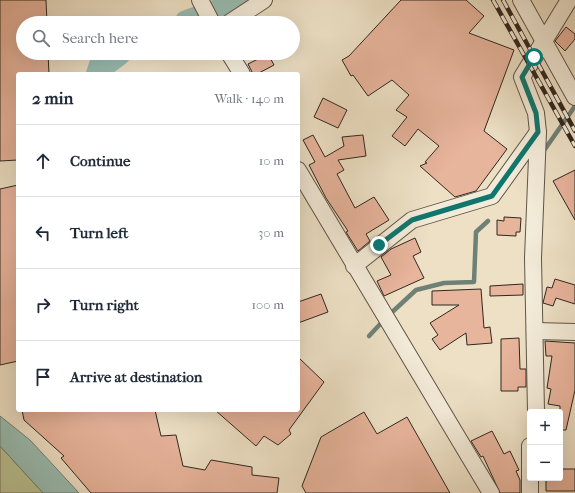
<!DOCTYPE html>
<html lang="en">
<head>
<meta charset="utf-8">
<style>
	body { margin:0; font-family:"IM FELL French Canon",serif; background:#f6f6f7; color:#1f2937 }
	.controls { position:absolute; right:12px; bottom:12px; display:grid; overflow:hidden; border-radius:4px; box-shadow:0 4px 16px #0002 }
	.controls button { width:36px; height:36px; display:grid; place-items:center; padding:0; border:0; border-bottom:1px solid #e0e1e3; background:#fff; color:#1f2937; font:20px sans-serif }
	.stop { position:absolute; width:12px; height:12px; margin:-9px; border:3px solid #0f766e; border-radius:50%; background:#fff }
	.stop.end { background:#0f766e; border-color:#fff; box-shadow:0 1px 4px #0008 }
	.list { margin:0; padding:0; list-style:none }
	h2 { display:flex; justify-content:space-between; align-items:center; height:52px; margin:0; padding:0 16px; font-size:17px }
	h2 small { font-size:13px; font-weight:400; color:#747a83 }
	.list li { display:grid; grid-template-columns:26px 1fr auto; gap:12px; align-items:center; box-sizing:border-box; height:72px; padding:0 16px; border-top:1px solid #e0e1e3 }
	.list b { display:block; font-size:15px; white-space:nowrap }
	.list em { font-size:13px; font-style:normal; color:#747a83 }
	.icon { flex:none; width:22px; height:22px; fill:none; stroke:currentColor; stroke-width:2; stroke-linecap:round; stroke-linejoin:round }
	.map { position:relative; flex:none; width:575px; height:493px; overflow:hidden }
	.search { position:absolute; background:#fff; box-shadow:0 4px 16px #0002; left:16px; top:16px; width:284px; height:44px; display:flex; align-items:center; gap:10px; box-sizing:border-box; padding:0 14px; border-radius:22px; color:#747a83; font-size:15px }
	.panel { position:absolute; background:#fff; box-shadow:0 4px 16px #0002; left:16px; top:72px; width:284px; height:340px; border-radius:4px }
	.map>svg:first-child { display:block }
	.green { fill:#bac294; stroke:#76745a }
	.water { fill:#99bdb2; stroke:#6f8177 }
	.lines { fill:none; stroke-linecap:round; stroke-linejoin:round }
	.stream { stroke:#6f8177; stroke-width:4.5 }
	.river { stroke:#99bdb2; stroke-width:26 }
	.building { fill:#e7b49c; stroke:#31271f }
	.minor-casing { stroke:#605548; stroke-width:18 }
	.minor { stroke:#f3ebd9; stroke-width:16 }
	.rail-casing { stroke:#31271f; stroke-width:4.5 }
	.rail { stroke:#f3ebd9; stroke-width:3; stroke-dasharray:9; stroke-linecap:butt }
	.route { stroke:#0f766e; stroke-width:5 }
</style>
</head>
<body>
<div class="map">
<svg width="575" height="493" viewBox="0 0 575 493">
	<rect width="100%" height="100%" fill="#ede0c5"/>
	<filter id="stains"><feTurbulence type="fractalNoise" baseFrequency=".005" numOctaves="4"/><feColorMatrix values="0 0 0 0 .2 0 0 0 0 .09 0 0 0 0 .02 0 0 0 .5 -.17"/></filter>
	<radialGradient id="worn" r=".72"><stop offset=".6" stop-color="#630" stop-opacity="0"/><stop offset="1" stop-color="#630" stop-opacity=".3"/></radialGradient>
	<polygon class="green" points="0,446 43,493 0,493"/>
	<polygon class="water" points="0,416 30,440 79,493 43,493 0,446"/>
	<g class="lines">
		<g class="stream">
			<polyline points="543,152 575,106"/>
			<polyline points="389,315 416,290 444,283 474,282 476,232 488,221"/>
			<polyline points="369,336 384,320"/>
		</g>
		<g class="river">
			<polyline points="187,23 229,8 239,0"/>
			<polyline points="99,74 102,65 118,53"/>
		</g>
	</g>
	<g class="building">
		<polygon points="0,0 46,0 47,23 23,23 23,53 48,53 49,74 18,74 18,160 0,161"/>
		<polygon points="401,0 466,0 484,16 469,33 514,50 484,131 507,149 476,191 455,197 420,166 427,163 425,162 439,146 418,129 405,146 392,136 407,117 396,110 409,95 392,80 368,96 353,75 351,76 342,60 349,56"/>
		<polygon points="566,27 575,34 575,39 565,51 555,41"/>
		<polygon points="268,54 274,65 257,74 253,74 248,64"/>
		<polygon points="323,98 347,110 338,128 314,117"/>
		<polygon points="313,135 325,157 344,146 342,137 363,135 366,156 338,160 344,170 337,174 355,208 374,197 389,220 366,234 370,241 358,251 346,232 348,231 326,198 309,165 315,162 303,140"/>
		<polygon points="575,170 575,220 553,181"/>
		<polygon points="18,185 18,361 0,365 0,189"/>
		<polygon points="504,217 521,218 520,232 516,232 516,236 497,235 497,220 504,221"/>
		<polygon points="415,238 421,252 413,256 424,278 384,296 377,281 391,275 381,257 391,249"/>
		<polygon points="555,279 575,285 575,304 556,298 553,306 543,303 547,287 552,288"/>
		<polygon points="523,284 523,295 490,296 490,286"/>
		<polygon points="481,289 484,328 490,327 492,343 467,345 466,333 440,350 432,339 438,335 430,323 459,305 432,305 432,291"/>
		<polygon points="321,294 328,312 298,323 298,302"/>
		<polygon points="519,338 520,369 526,369 526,387 518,387 518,391 501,391 501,339"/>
		<polygon points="545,341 575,343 575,390 566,430 560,430 560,406 548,404 551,389 547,388 552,356 546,356"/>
		<polygon points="298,357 324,382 289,430 291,434 278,445 264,436 256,446 215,410 298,410"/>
		<polygon points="22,410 155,410 161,436 176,435 183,466 205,470 211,460 252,467 252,475 279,478 277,493 91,493 61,458 64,456 24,420"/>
		<polygon points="364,412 377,434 407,417 450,493 306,493 302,486 321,437"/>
		<polygon points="492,431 504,454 510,451 519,470 516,471 520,480 520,493 500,493 483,456 481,457 471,441"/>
		<polygon points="560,469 575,469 575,491 546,491 546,478 560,478"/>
	</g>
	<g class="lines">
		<g class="minor-casing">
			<g id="minor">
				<polyline points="200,0 212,23"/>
				<polyline points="521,0 575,97"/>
				<polyline points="229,23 264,0"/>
				<polyline points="229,53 242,74"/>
				<polyline points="298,170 491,493"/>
				<polyline points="354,266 412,220 492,196 538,132"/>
				<polyline points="535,331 575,332"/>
				<polyline points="536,412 533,258 538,132 536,113 522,77 569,0"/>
				<polyline points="530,493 530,446"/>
			</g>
		</g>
		<use href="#minor" class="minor"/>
		<g class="rail-casing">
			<g id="rail">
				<polyline points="493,0 575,146"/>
				<polyline points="503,0 575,131"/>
			</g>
		</g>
		<use href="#rail" class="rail"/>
	</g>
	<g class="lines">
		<polyline class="route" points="379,245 412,220 492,196 538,132 536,113 522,77 534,57"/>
	</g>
	<rect width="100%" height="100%" filter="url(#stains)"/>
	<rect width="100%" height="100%" fill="url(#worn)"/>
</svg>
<div class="controls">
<button>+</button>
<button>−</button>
</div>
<div class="stop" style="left:534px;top:57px"></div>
<div class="stop end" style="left:379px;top:245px"></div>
<div class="search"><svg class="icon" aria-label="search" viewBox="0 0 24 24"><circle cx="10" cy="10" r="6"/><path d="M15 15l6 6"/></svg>Search here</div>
<section class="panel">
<h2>2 min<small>Walk · 140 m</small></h2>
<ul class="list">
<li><svg class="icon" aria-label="ahead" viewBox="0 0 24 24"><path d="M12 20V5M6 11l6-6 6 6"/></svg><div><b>Continue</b></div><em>10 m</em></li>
<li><svg class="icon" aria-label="left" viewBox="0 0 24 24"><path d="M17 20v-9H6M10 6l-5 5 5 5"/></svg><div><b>Turn left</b></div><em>30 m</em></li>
<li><svg class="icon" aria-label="right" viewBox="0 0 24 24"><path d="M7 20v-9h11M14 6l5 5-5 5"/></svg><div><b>Turn right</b></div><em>100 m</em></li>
<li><svg class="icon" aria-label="arrive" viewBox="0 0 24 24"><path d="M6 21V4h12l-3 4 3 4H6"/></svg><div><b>Arrive at destination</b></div></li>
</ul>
</section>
</div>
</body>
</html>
